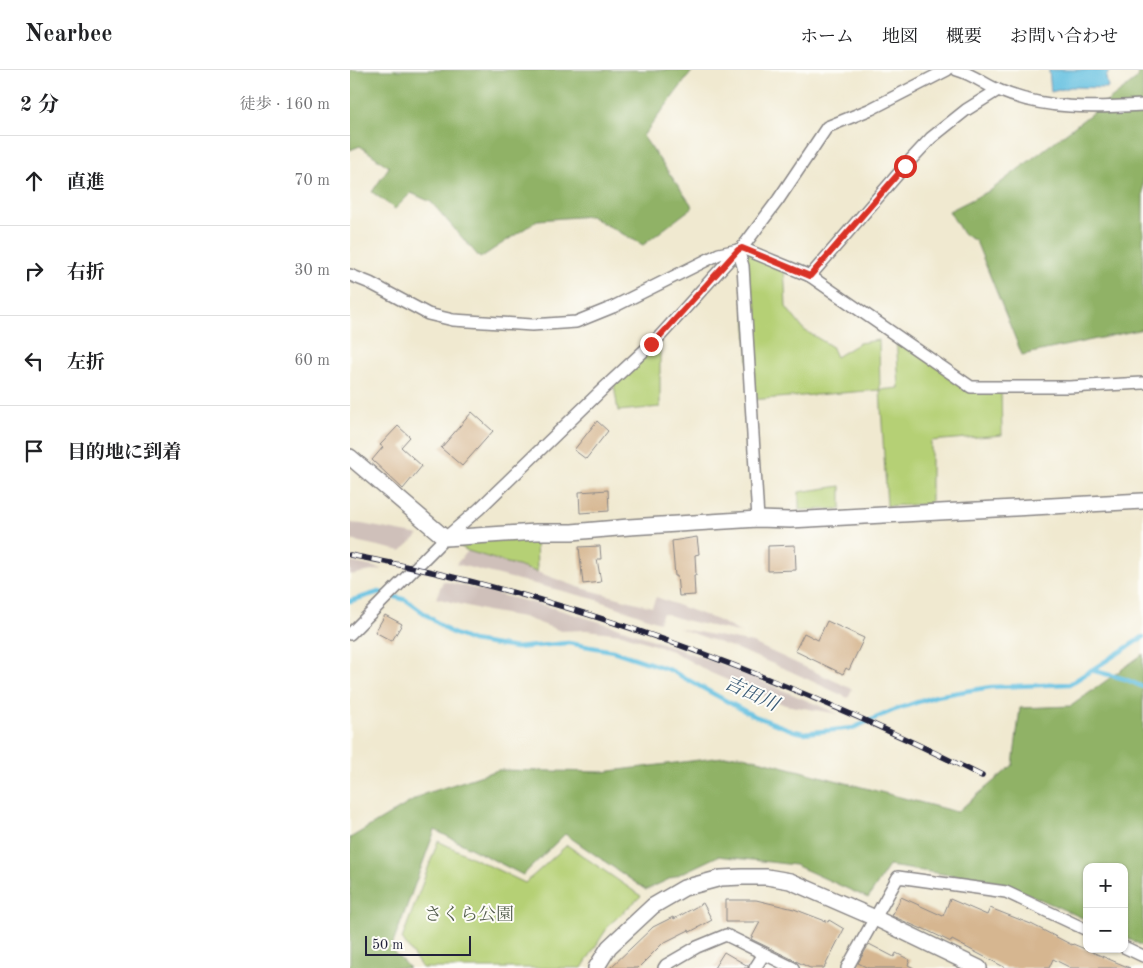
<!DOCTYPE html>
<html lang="ja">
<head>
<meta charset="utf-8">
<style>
	body { margin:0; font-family:"Old Standard TT","Noto Serif JP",serif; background:#f6f6f6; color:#202124 }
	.controls { position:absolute; right:15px; bottom:15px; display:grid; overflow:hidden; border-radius:10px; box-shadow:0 1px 4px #0004 }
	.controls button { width:45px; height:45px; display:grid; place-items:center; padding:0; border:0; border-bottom:1px solid #e0e0e0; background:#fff; color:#202124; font:25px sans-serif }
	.scale { position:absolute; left:15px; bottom:12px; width:106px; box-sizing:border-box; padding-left:5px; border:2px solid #22223b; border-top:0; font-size:14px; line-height:18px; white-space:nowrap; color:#22223b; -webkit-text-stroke:4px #fdfcf7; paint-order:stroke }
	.stop { position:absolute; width:15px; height:15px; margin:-11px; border:4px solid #d93025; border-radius:50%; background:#fff }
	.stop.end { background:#d93025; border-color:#fff; box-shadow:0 1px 5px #0008 }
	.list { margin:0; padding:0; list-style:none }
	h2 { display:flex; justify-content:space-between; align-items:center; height:65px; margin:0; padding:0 20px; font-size:21px }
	h2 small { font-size:16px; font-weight:400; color:#757577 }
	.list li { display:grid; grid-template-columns:32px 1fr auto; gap:15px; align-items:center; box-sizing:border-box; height:90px; padding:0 20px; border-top:1px solid #e0e0e0 }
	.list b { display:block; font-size:19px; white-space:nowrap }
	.list em { font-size:16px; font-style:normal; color:#757577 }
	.icon { flex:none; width:28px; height:28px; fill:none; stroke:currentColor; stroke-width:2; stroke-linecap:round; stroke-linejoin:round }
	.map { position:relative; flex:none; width:793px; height:898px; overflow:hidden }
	header { display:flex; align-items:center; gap:30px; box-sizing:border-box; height:70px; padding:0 25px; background:#fff; border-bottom:1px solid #e0e0e0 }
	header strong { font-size:24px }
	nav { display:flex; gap:28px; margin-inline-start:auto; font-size:18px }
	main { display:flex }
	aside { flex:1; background:#fff }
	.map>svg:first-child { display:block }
	.industrial { fill:#cfc0ba }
	.green { fill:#b5d075; stroke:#6c7958 }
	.forest { fill:#90b266; stroke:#596a50 }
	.water { fill:#62bfe0; stroke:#42708e }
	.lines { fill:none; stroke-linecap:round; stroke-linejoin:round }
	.stream { stroke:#62bfe0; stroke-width:4.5 }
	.building { fill:#d6b690 }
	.minor-casing { stroke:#898686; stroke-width:14 }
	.tertiary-casing { stroke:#898686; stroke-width:18 }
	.minor { stroke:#fff; stroke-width:11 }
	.tertiary { stroke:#fff; stroke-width:15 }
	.rail-casing { stroke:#22223b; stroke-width:5.5 }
	.rail { stroke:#fdfcf7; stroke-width:4; stroke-dasharray:11; stroke-linecap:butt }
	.route { stroke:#d93025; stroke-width:6 }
	.labels { text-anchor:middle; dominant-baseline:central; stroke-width:4; stroke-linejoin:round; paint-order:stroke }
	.park-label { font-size:18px; fill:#555f4f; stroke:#fdfcf7 }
	.water-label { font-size:19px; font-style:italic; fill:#385975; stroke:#fdfcf7 }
</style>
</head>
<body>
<header>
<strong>Nearbee</strong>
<nav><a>ホーム</a><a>地図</a><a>概要</a><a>お問い合わせ</a></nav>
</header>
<main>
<aside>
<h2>2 分<small>徒歩 · 160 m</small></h2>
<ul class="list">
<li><svg class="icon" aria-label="ahead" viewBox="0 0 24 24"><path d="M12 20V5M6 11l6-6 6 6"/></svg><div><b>直進</b></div><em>70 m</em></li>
<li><svg class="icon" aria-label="right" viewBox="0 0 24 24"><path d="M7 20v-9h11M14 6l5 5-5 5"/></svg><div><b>右折</b></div><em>30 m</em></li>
<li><svg class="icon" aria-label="left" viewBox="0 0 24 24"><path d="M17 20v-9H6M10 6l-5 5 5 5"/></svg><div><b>左折</b></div><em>60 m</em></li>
<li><svg class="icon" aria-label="arrive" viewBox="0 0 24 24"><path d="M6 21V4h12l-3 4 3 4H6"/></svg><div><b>目的地に到着</b></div></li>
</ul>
</aside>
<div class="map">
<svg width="793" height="898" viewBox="0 0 793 898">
	<rect width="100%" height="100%" fill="#fdfcf7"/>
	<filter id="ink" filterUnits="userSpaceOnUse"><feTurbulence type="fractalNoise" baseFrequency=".02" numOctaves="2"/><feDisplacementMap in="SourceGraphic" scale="10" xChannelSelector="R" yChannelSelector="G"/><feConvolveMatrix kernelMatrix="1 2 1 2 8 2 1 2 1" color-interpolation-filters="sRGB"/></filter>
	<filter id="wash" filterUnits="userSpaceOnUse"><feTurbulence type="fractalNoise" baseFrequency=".0096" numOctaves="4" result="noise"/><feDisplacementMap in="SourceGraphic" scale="20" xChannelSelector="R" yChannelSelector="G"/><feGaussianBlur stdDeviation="1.12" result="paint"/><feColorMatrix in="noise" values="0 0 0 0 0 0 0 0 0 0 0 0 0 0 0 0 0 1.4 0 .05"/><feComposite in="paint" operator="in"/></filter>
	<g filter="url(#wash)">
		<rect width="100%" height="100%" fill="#f0e9d0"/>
		<g class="industrial">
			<polygon points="0,453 12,454 69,465 51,481 0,470"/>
			<polygon points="118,481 187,502 228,517 302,537 306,527 367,550 392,563 334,550 313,543 309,552 244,529 106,494"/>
			<polygon points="0,492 33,499 0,505"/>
			<polygon points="93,511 200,537 273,559 373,595 489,644 435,635 361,603 322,581 272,564 236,560 211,561 173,547 137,541 86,528"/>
			<polygon points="328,558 403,573 502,619 498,628 440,601 382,577"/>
		</g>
		<g class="green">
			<polygon points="392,178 434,195 436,237 454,260 481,276 486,287 509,273 529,270 530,320 549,318 546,265 621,317 651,317 652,365 581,371 581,434 537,436 530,320 400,330"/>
			<polygon points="310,266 310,337 268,341 263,309"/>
			<polygon points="491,416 491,439 449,440 449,422"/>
			<polygon points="186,462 187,502 118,481 95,468"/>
			<polygon points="88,771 175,813 217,775 291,826 259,855 232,898 72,898 52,869"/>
		</g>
		<g class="forest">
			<polygon points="0,0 343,0 293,66 343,137 293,175 240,146 188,150 130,188 81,132 61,123 45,139 22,122 39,97 10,76 0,80"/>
			<polygon points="787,0 793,0 793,259 672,285 626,171 613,164 599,141 641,120 788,8"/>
			<polygon points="793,584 793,876 774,867 774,797 737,797 737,850 654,813 539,796 518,828 445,795 368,786 296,820 215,764 173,805 85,760 41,879 59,898 0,898 0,768 74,724 148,700 253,702 389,685 607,742 663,695 670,638 721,636"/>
		</g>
		<polygon class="water" points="699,0 760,0 756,7 758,18 721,17 701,22"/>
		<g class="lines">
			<g class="stream">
				<polyline points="0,531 29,522 56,530 100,562 122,571 166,578 218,573 263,581 320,600 402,645 444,661 454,663 503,658 544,640 586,626 641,617 720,614 793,567"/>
				<polyline points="741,600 775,609 793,617"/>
			</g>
		</g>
		<g id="blocks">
			<g class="building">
				<polygon points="122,342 143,361 112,396 91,378"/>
				<polygon points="247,351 258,361 236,389 224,380"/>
				<polygon points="48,356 60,367 51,377 72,396 53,419 22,390 33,377 30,375"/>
				<polygon points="258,420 259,441 230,443 229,422"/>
				<polygon points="347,467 349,484 345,485 346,505 344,505 345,525 329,526 327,506 325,506 322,471"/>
				<polygon points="445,475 446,500 418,501 418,476"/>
				<polygon points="250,476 251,489 247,489 251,512 233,514 229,477"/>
				<polygon points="35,545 52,554 42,571 25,562"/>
				<polygon points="477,551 514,568 499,600 496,598 493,604 445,581 454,563 468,570"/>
				<polygon points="551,827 593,846 600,829 637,845 640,838 681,854 722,875 723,874 780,898 721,898 703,889 699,898 656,898 602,870 601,872 572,858 572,859 542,846"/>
				<polygon points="376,830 406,830 444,839 478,852 479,850 494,859 474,898 460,898 401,869 410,852 376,852"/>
				<polygon points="353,833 362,850 340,862 339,860 313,873 288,898 260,898 303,857 323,847 324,849"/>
				<polygon points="519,874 544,887 546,883 560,890 558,895 564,898 518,898 508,893"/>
				<polygon points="374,882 398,896 398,898 364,898"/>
			</g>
		</g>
	</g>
	<g filter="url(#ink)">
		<use href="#blocks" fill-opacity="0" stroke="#898686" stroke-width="1"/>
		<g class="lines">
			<g class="minor-casing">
				<g id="minor">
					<path d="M607 0C622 4 634 14 648 20 695 40 744 38 793 35"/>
					<polyline points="392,178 460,206 621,317 719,317 793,313"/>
					<polyline points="388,180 393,196 408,449"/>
					<polyline points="0,205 20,213 78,244 103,250 182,255 226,252 263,237 369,184 388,180"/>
					<polyline points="460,206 555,96 581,68 616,40 648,20"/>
					<polyline points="0,564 95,468 129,439 254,318 310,266 388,180 392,178 428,130 477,57 521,39 597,0"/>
					<polyline points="774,877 793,886"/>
					<polyline points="314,898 316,895 347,877 376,865 443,898"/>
					<polyline points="405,898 414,884"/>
					<polyline points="497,898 548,807 656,822 737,860"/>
				</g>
			</g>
			<g class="tertiary-casing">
				<g id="tertiary">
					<polyline points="0,387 95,468 186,462 222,462 279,457 408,449 440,450 793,431"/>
					<polyline points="246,898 259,877 303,836 334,818 371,808 392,807 417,807 440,811 525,848 629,898"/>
				</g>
			</g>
			<use href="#minor" class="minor"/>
			<use href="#tertiary" class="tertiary"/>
			<g class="rail-casing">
				<path id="rail" d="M0 485C222 526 431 605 632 706"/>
			</g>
			<use href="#rail" class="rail"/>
		</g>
	</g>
	<g class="lines" filter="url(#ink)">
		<polyline class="route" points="301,274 310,266 388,180 392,178 460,206 555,96"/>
	</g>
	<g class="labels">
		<g class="park-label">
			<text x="119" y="845">さくら公園</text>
		</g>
		<g class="water-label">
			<text transform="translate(401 625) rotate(25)">吉田川</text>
		</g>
	</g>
</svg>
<div class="controls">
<button>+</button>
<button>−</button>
</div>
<div class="scale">50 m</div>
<div class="stop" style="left:555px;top:96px"></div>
<div class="stop end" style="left:301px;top:274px"></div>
</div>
</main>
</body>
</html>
